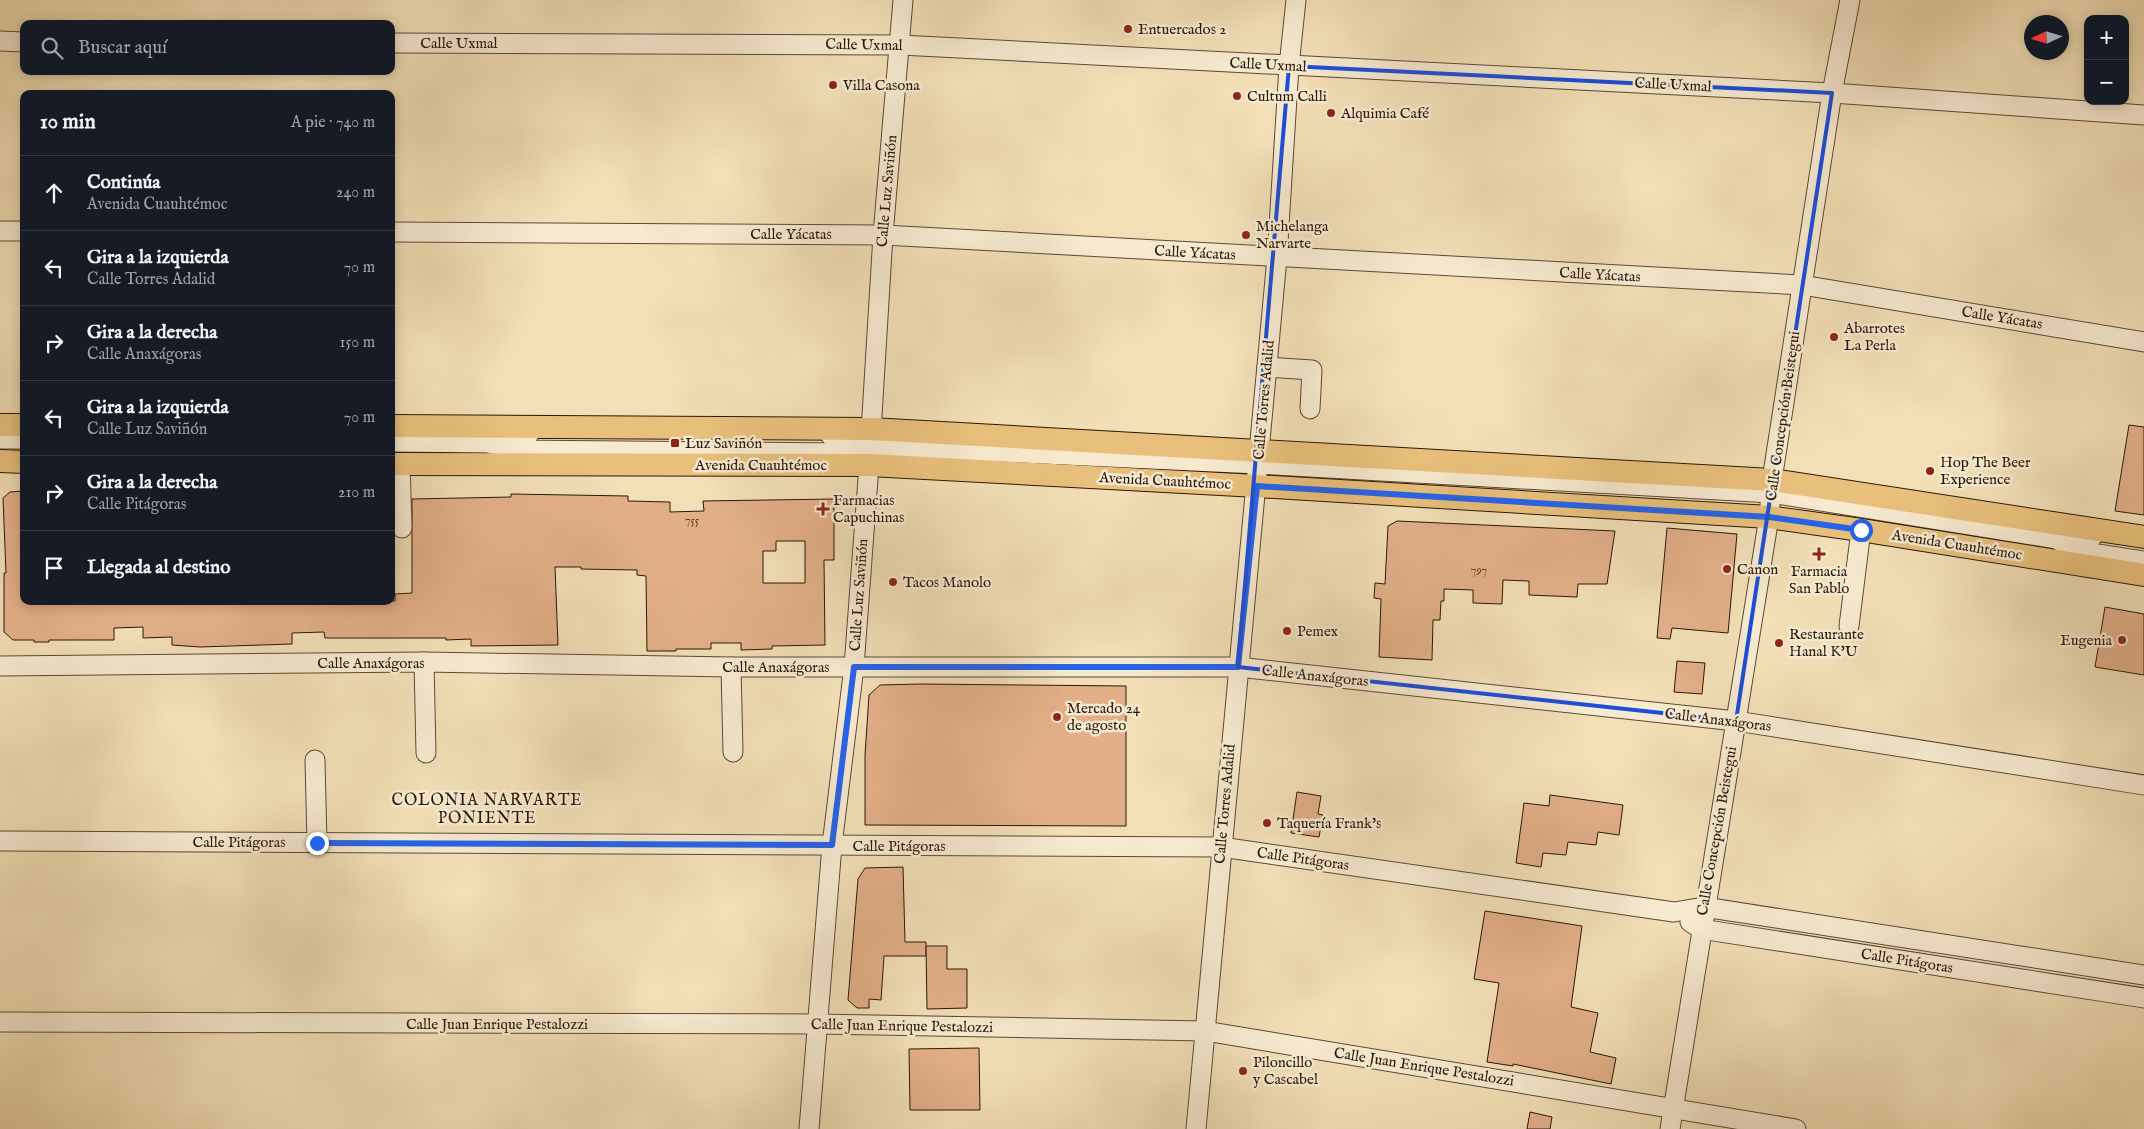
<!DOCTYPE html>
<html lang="es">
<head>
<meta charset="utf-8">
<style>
	body { margin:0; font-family:"IM FELL English",serif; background:#242831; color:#f1f3f6 }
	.controls { position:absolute; right:15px; top:15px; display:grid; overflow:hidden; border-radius:10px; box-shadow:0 2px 12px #0003 }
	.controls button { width:45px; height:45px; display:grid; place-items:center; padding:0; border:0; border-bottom:1px solid #363941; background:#171b24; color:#f1f3f6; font:25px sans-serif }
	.compass { position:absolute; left:2024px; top:15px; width:45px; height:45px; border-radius:50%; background:#171b24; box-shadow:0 2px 12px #0003; rotate:266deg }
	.stop { position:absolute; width:15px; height:15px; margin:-11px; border:4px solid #2563eb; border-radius:50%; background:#fff }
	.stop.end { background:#2563eb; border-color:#fff; box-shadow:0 1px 5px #0008 }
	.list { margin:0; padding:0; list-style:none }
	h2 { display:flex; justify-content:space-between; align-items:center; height:65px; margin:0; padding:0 20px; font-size:21px }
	h2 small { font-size:16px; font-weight:400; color:#9ea1a6 }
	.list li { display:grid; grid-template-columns:32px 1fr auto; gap:15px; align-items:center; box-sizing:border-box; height:75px; padding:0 20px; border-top:1px solid #363941 }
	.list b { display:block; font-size:19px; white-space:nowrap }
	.list p { margin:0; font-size:16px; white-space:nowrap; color:#9ea1a6 }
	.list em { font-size:16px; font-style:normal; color:#9ea1a6 }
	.icon { flex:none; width:28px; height:28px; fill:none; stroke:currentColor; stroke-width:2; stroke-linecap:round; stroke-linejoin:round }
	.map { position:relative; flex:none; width:2144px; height:1129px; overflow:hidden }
	.search { position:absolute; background:#171b24; box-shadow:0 2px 12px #0003; left:20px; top:20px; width:375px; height:55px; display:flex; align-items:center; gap:12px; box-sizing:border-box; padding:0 18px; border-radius:10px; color:#9ea1a6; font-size:19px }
	.panel { position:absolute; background:#171b24; box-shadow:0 2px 12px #0003; left:20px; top:90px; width:375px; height:515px; border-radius:10px }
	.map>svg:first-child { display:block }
	.building { fill:#e2af89; stroke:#2a170a; fill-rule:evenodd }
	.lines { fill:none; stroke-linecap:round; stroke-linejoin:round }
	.minor-casing { stroke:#5c4935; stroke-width:21 }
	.major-casing { stroke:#2a170a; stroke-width:24 }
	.minor { stroke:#f7ead0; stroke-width:19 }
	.major { stroke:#e9c07b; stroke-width:22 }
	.route { stroke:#2563eb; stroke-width:6 }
	.marked { fill:none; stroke:#1d4ed8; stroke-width:4; stroke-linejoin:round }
	.poi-dot { fill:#8f2418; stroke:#f7ead0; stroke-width:2 }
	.labels { text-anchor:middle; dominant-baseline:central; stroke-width:5; stroke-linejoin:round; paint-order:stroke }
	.number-label { font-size:12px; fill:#583d2a }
	.poi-label { font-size:15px; fill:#2a170a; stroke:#f7ead0; text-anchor:start }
	.street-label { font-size:15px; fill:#2a170a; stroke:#f7ead0 }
	.neighbourhood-label { font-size:16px; letter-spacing:1px; fill:#2a170a; stroke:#f7ead0 }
</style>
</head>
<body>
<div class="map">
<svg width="2144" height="1129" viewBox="0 0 2144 1129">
	<rect width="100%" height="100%" fill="#f2dfb6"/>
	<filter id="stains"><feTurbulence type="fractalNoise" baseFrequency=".004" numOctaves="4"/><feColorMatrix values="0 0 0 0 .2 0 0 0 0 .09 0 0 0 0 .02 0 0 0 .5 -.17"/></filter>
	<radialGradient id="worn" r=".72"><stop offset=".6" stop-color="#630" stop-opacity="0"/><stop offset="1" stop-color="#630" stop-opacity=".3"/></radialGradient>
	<g class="building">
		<polygon points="2129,425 2144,427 2144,515 2115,511"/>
		<path d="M24 491V601H395V594L412 593V499L511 497V494L628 496V501L670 502V512L704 511 703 501 834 499V560H824L825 645 772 646V649L741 650V643H711V649H676V651H647L646 576 637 575V570L581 569V567H555L558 645 471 646V639L446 640V638H325L324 632 292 633V644L200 647 172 645V637L143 638V627L114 628V640H49V642H34V640H13L4 632V573H6L3 498 10 492ZM776 541H805V583H763V551H776Z"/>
		<polygon points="1397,521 1615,531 1607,584 1578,584 1577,597 1529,595 1529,581 1503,580 1502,604 1473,603 1473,590 1444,589 1444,601 1441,601 1440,620 1433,620 1432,660 1379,657 1381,599 1374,598 1375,583 1385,584 1388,526"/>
		<polygon points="1667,528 1737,534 1728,633 1672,628 1670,639 1657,638"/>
		<polygon points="2105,607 2144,614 2144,675 2095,667"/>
		<polygon points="1677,661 1705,663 1702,694 1674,692"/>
		<polygon points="920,684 1126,686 1126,826 865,825 865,755 869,695 880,685"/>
		<polygon points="1297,792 1321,796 1318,814 1323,815 1319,837 1291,833"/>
		<polygon points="1550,795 1623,805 1619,835 1598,832 1596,845 1568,842 1566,855 1543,853 1541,867 1516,863 1524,803 1549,806"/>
		<polygon points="903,867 905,942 926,942 926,956 884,956 881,1000 869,999 869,1008 857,1008 848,1000 858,879 865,868"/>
		<polygon points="1485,911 1582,926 1571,1007 1598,1013 1590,1052 1616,1058 1611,1084 1513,1064 1513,1066 1487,1062 1499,983 1474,979"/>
		<polygon points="926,946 947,946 947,969 967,969 967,1008 927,1009"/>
		<polygon points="979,1048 980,1110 910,1110 909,1049"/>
		<polygon points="1530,1112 1552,1117 1550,1129 1527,1129"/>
	</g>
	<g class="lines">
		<g class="minor-casing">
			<g id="minor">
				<polyline points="0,41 24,42"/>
				<polyline points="391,43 900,45 1832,93 2144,115"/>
				<polyline points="0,231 24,231"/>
				<polyline points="391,232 883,235 1802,285 2144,342"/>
				<polyline points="1267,367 1312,370 1310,409"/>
				<polyline points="831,436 845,436 870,446 1258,464 1771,493 2057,539 2075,535 2092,537"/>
				<polyline points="0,439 24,439"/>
				<polyline points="391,442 489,443 515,450 844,453 870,446"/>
				<polyline points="489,443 515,434 529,434"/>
				<polyline points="400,464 402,528"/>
				<polyline points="2057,539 2072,550 2144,561"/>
				<polyline points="1849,626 1861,530"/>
				<polyline points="424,662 426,753"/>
				<polyline points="0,666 424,662 731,667 1238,667 1736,721 2144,785"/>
				<polyline points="731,667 733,752"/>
				<polyline points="315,760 317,843"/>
				<polyline points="0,841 1221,847 1674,912 1704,907 2144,975"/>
				<polyline points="1690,922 1701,929 2144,998"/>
				<polyline points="0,1022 818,1024 1205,1031 1796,1129"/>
				<polyline points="809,1129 832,845 854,667 869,465 883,235 903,0"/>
				<polyline points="1196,1129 1277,258 1289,66 1296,0"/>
				<polyline points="1670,1129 1769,517 1772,480 1832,93 1850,0"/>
			</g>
		</g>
		<g class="major-casing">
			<g id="major">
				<polyline points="0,425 24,425"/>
				<polyline points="391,426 871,429 1772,480 2144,537"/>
				<polyline points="0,461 24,462"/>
				<polyline points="391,464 869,465 1257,486 1769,517 1861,530 2144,575"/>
			</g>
		</g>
		<use href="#minor" class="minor"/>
		<use href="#major" class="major"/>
	</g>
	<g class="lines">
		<polyline class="route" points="317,843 832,845 854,667 1238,667 1257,486 1769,517 1861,530"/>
	</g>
	<path class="marked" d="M1289 66 1832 93 1736 721 1238 667Z"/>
	<g class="poi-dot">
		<circle cx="1128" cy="29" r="5"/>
		<circle cx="833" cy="85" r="5"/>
		<circle cx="1237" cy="96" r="5"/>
		<circle cx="1331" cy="113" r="5"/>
		<circle cx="1246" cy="235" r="5"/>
		<circle cx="1834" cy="337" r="5"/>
		<rect x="670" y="438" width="10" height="10" rx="2.5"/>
		<circle cx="1930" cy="471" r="5"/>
		<path d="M820.5 501.5h5v5h5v5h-5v5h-5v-5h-5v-5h5z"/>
		<path d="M1816.5 546.5h5v5h5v5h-5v5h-5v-5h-5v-5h5z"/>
		<circle cx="1727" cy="569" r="5"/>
		<circle cx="893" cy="582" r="5"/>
		<circle cx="1287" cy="631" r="5"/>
		<circle cx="2122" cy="640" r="5"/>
		<circle cx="1779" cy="643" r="5"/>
		<circle cx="1057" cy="717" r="5"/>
		<circle cx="1267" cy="823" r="5"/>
		<circle cx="1243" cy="1071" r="5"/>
	</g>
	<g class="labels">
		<g class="number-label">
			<text x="692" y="520">755</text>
			<text x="1479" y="570">797</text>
		</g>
		<g class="poi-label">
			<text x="1138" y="29">Entuercados 2</text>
			<text x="843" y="85">Villa Casona</text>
			<text x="1247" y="96">Cultum Calli</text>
			<text x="1341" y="113">Alquimia Café</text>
			<text x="1256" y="226">Michelanga<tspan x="1256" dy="17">Narvarte</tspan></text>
			<text x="1844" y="328">Abarrotes<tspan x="1844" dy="17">La Perla</tspan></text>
			<text x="685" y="443">Luz Saviñón</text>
			<text x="1940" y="462">Hop The Beer<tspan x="1940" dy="17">Experience</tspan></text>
			<text x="833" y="500">Farmacias<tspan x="833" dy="17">Capuchinas</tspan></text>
			<text x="1737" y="569">Canon</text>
			<text x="1819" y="571" text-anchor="middle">Farmacia<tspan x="1819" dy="17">San Pablo</tspan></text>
			<text x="903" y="582">Tacos Manolo</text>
			<text x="1297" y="631">Pemex</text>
			<text x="1789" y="634">Restaurante<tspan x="1789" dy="17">Hanal K'U</tspan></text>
			<text x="2112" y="640" text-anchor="end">Eugenia</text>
			<text x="1067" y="708">Mercado 24<tspan x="1067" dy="17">de agosto</tspan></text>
			<text x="1277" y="823">Taquería Frank's</text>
			<text x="1253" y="1062">Piloncillo<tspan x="1253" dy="17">y Cascabel</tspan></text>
		</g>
		<g class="street-label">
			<text x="459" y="43">Calle Uxmal</text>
			<text transform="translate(864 45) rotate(1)">Calle Uxmal</text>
			<text transform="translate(1268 65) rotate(3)">Calle Uxmal</text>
			<text transform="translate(1673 85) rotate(3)">Calle Uxmal</text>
			<text transform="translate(887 191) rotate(-85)">Calle Luz Saviñón</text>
			<text x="791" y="234">Calle Yácatas</text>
			<text transform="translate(1195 253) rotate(3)">Calle Yácatas</text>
			<text transform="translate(1600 275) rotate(3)">Calle Yácatas</text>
			<text transform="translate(2002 318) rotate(9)">Calle Yácatas</text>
			<text transform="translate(1264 400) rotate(-85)">Calle Torres Adalid</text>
			<text transform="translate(1783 416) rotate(-82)">Calle Concepción Beistegui</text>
			<text x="761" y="465">Avenida Cuauhtémoc</text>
			<text transform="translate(1165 481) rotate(3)">Avenida Cuauhtémoc</text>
			<text transform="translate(1957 545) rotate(9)">Avenida Cuauhtémoc</text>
			<text transform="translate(859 595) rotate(-86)">Calle Luz Saviñón</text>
			<text x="371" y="663">Calle Anaxágoras</text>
			<text x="776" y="667">Calle Anaxágoras</text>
			<text transform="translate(1315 676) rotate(6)">Calle Anaxágoras</text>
			<text transform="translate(1718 720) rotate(7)">Calle Anaxágoras</text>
			<text transform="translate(1225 804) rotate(-85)">Calle Torres Adalid</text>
			<text transform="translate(1717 831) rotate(-80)">Calle Concepción Beistegui</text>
			<text x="239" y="842">Calle Pitágoras</text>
			<text x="899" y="846">Calle Pitágoras</text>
			<text transform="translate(1303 859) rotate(8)">Calle Pitágoras</text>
			<text transform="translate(1907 961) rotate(9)">Calle Pitágoras</text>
			<text x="497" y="1024">Calle Juan Enrique Pestalozzi</text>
			<text transform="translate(902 1026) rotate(1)">Calle Juan Enrique Pestalozzi</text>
			<text transform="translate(1424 1067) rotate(9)">Calle Juan Enrique Pestalozzi</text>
		</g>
		<g class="neighbourhood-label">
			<text x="487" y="801">COLONIA NARVARTE<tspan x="487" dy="18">PONIENTE</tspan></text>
		</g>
	</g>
	<rect width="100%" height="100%" filter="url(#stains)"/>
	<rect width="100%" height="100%" fill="url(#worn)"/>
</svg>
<div class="controls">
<button>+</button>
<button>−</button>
</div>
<svg class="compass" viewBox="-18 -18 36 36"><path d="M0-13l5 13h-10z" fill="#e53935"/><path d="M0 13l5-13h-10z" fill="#9ea1a6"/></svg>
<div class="stop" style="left:1861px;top:530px"></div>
<div class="stop end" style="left:317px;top:843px"></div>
<div class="search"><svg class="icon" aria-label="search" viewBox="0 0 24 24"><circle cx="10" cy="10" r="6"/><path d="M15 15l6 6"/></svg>Buscar aquí</div>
<section class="panel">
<h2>10 min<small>A pie · 740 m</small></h2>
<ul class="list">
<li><svg class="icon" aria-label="ahead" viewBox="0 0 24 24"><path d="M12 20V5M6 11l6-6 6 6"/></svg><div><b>Continúa</b><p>Avenida Cuauhtémoc</p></div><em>240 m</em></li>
<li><svg class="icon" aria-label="left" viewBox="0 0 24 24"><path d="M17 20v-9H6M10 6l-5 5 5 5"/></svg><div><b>Gira a la izquierda</b><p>Calle Torres Adalid</p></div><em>70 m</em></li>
<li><svg class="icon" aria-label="right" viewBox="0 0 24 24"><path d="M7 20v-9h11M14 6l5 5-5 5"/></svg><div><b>Gira a la derecha</b><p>Calle Anaxágoras</p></div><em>150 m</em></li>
<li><svg class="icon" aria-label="left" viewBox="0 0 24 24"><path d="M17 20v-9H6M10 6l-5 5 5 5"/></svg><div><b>Gira a la izquierda</b><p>Calle Luz Saviñón</p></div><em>70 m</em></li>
<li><svg class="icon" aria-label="right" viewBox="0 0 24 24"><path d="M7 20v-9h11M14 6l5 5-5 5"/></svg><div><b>Gira a la derecha</b><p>Calle Pitágoras</p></div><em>210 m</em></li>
<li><svg class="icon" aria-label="arrive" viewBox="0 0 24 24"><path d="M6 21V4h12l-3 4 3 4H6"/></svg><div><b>Llegada al destino</b></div></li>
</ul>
</section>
</div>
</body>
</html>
